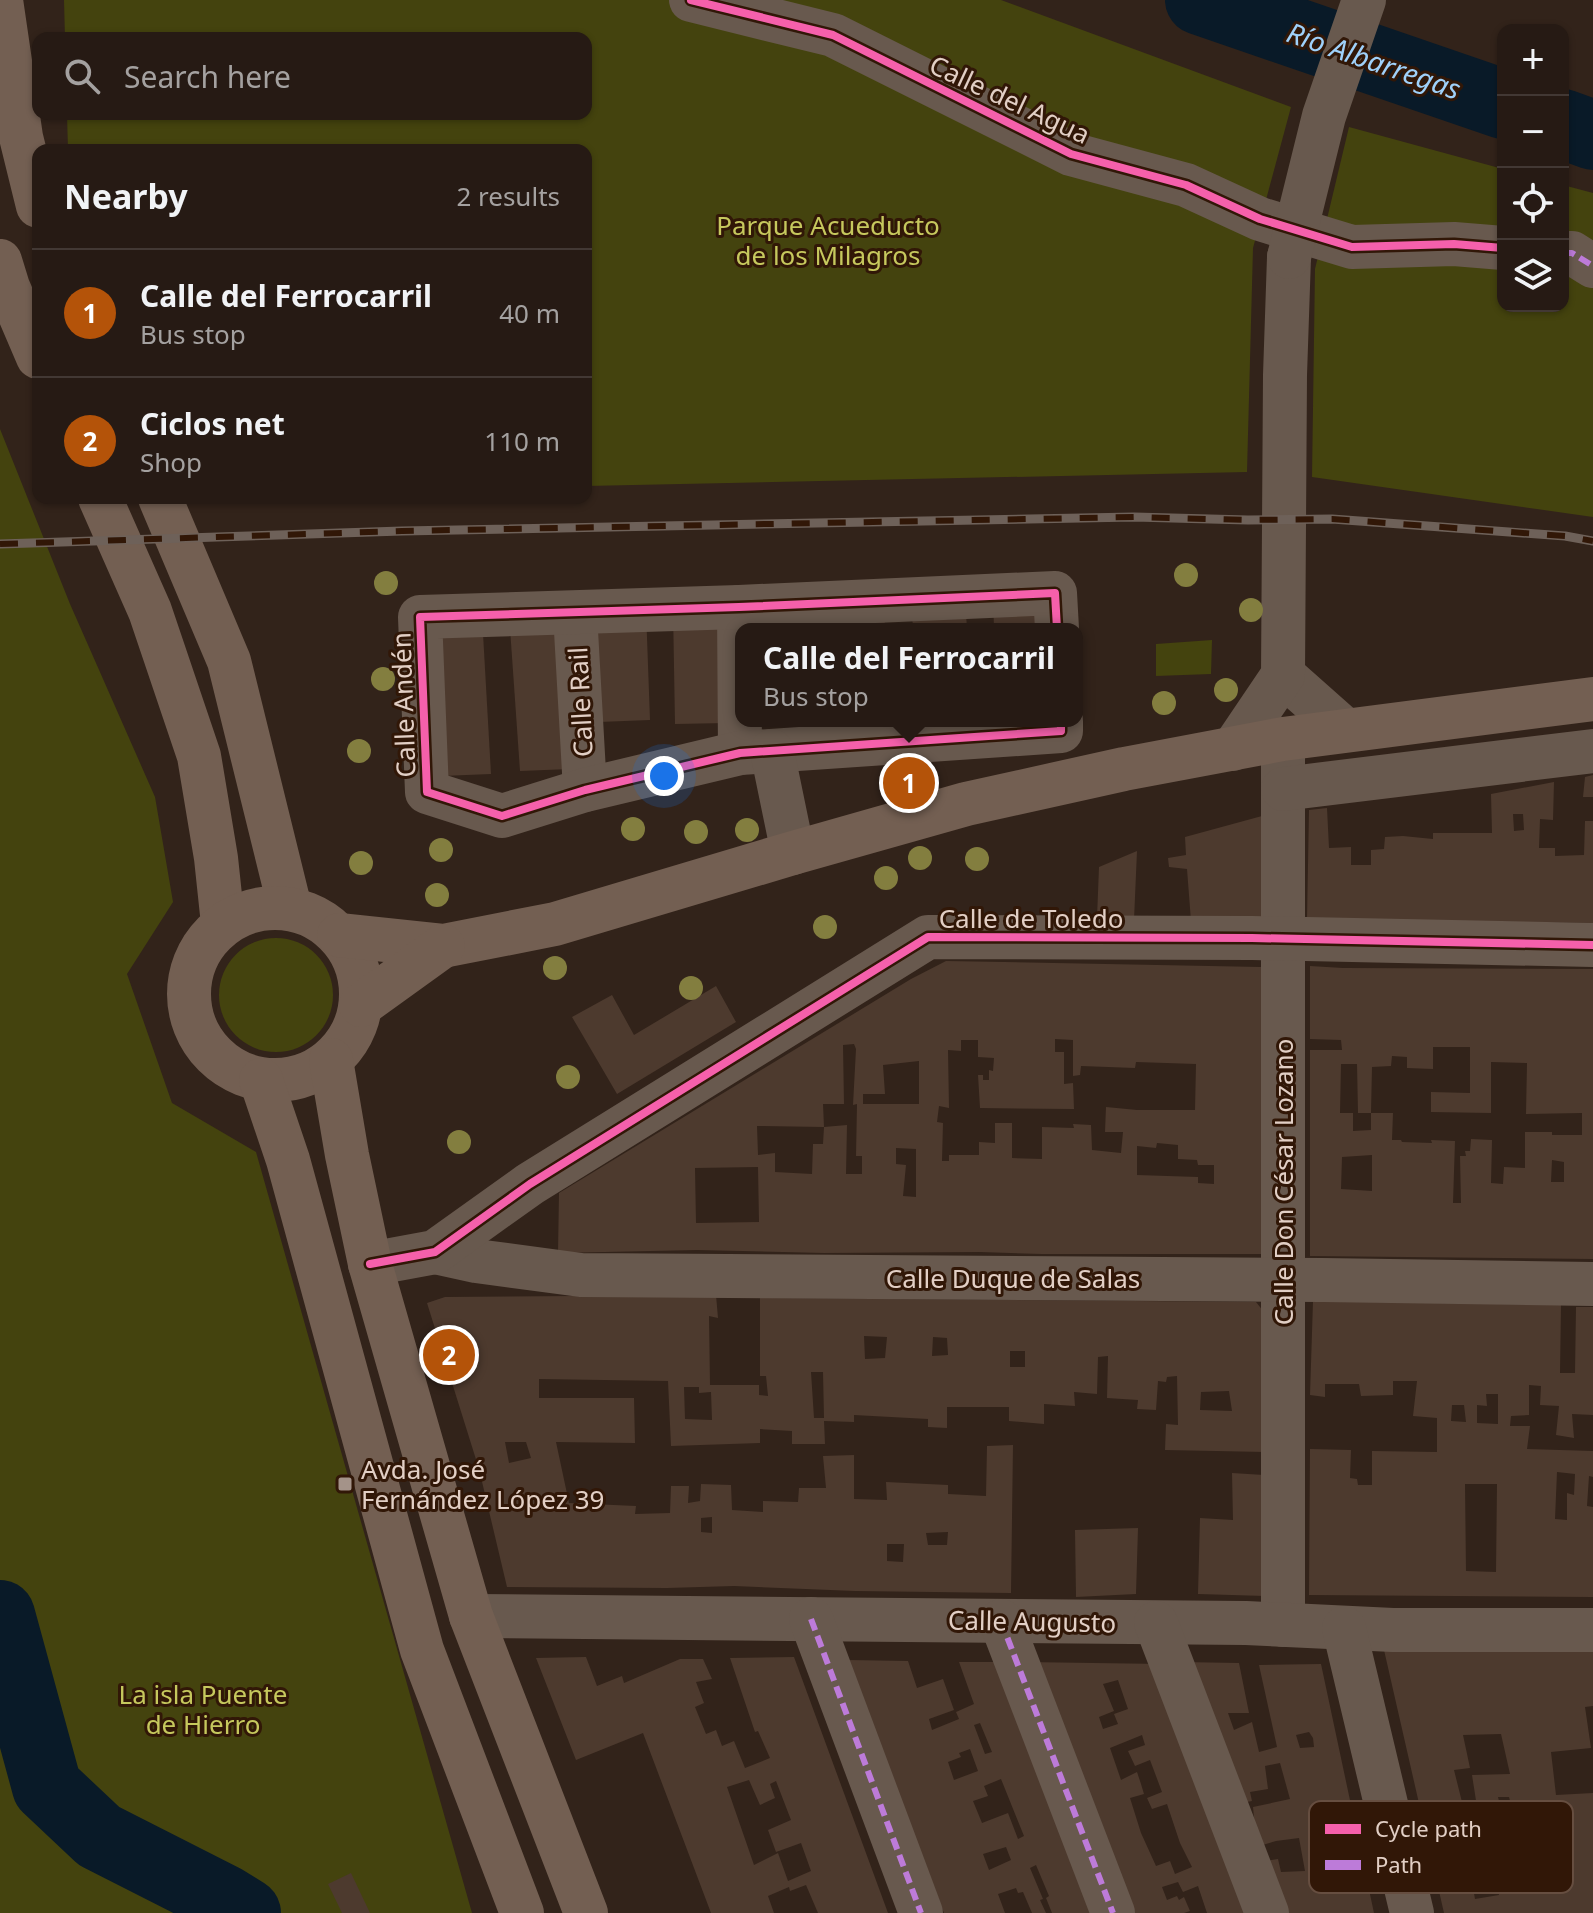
<!DOCTYPE html>
<html lang="en">
<head>
<meta charset="utf-8">
<style>
	body { margin:0; font-family:"Noto Sans",sans-serif; background:#2e231d; color:#f1f3f6 }
	.controls { position:absolute; right:24px; top:24px; display:grid; overflow:hidden; border-radius:16px; box-shadow:0 2px 6px #0004 }
	.controls button { width:72px; height:72px; display:grid; place-items:center; padding:0; border:0; border-bottom:2px solid #423834; background:#261a14; color:#f1f3f6; font:40px sans-serif }
	.you { position:absolute; left:664px; top:776px; width:28px; height:28px; margin:-20px; border:6px solid #fff; border-radius:50%; background:#1a73e8; box-shadow:0 0 0 12px #1a73e833 }
	.badge { display:grid; place-items:center; width:52px; height:52px; border-radius:50%; background:#b45309; color:#fff; font-size:26px; font-weight:700 }
	.pin { position:absolute; translate:-50% -50%; border:4px solid #fff; box-shadow:0 2px 8px #0006 }
	.popup { position:absolute; left:735px; top:623px; width:348px; height:104px; box-sizing:border-box; display:grid; place-content:center; border-radius:16px; background:#261a14; filter:drop-shadow(0 2px 6px #0005); font-size:26px; white-space:nowrap; color:#a4a1a0 }
	.popup b { font-size:30px; color:#f1f3f6 }
	.popup::after { content:''; position:absolute; left:50%; top:100%; margin-left:-16px; border:16px solid transparent; border-top-color:#261a14 }
	.list { margin:0; padding:0; list-style:none }
	h2 { display:flex; justify-content:space-between; align-items:center; height:104px; margin:0; padding:0 32px; font-size:34px }
	h2 small { font-size:26px; font-weight:400; color:#a4a1a0 }
	.list li { display:grid; grid-template-columns:52px 1fr auto; gap:24px; align-items:center; box-sizing:border-box; height:128px; padding:0 32px; border-top:2px solid #423834 }
	.list b { display:block; font-size:30px; white-space:nowrap }
	.list p { margin:0; font-size:26px; white-space:nowrap; color:#a4a1a0 }
	.list em { font-size:26px; font-style:normal; color:#a4a1a0 }
	.icon { flex:none; width:44px; height:44px; fill:none; stroke:currentColor; stroke-width:2; stroke-linecap:round; stroke-linejoin:round }
	.map { position:relative; flex:none; width:1593px; height:1913px; overflow:hidden }
	.search { position:absolute; background:#261a14; box-shadow:0 2px 6px #0004; left:32px; top:32px; width:560px; height:88px; display:flex; align-items:center; gap:20px; box-sizing:border-box; padding:0 28px; border-radius:16px; color:#a4a1a0; font-size:30px }
	.panel { position:absolute; background:#261a14; box-shadow:0 2px 6px #0004; left:32px; top:144px; width:560px; height:360px; border-radius:16px }
	.map>svg:first-child { display:block }
	.green { fill:#44430e }
	.lines { fill:none; stroke-linecap:round; stroke-linejoin:round }
	.river { stroke:#091a28; stroke-width:70 }
	.building { fill:#4d3a2e; fill-rule:evenodd }
	.minor { stroke:#68594e; stroke-width:44 }
	.major { stroke:#735f52; stroke-width:44 }
	.rail-casing { stroke:#6e6159; stroke-width:9 }
	.rail { stroke:#311707; stroke-width:6; stroke-dasharray:18; stroke-linecap:butt }
	.minor-bridge { stroke:#68594e; stroke-width:44 }
	.quiet { stroke:#bd7bd9; stroke-width:6; stroke-dasharray:12 6; stroke-linecap:butt }
	.cycleway-casing { stroke:#311707; stroke-width:13 }
	.cycleway { stroke:#f560ab; stroke-width:8 }
	.tree { fill:#837e3f }
	.poi-dot { fill:#a49389; stroke:#311707; stroke-width:3 }
	.labels { text-anchor:middle; dominant-baseline:central; stroke-width:6; stroke-linejoin:round; paint-order:stroke }
	.street-label { font-size:26px; fill:#e2cfc5; stroke:#311707 }
	.park-label { font-size:26px; fill:#c6c85d; stroke:#311707 }
	.poi-label { font-size:26px; fill:#e2cfc5; stroke:#311707; text-anchor:start }
	.water-label { font-size:28px; font-style:italic; fill:#9fd1fa; stroke:#311707 }
	.key { fill:#311707; stroke:#664e40; stroke-width:2 }
	.key-label { font-size:22px; fill:#e2cfc5 }
</style>
</head>
<body>
<div class="map">
<svg width="1593" height="1913" viewBox="0 0 1593 1913">
	<rect width="100%" height="100%" fill="#32231a"/>
	<g class="green">
		<polygon points="64,0 1001,0 1291,107 1253,248 1247,472 586,486 586,150 68,150 67,114 586,114 586,38 65,38"/>
		<polygon points="1349,127 1503,169 1503,306 1563,306 1563,185 1593,193 1593,517 1312,477 1315,269"/>
		<polygon points="0,429 70,604 155,797 173,902 127,974 172,1103 256,1152 472,1913 0,1913"/>
		<polygon points="1212,640 1211,674 1156,676 1156,644"/>
		<circle cx="276" cy="995" r="57"/>
	</g>
	<g class="lines">
		<g class="river">
			<polyline points="1200,0 1503,104"/>
			<polyline points="1563,124 1593,135"/>
			<polyline points="0,1615 47,1787 99,1836 225,1900 246,1913"/>
		</g>
	</g>
	<g class="building">
		<polygon points="1041,593 1043,629 994,629 993,595"/>
		<polygon points="965,596 967,629 913,629 911,599"/>
		<polygon points="884,600 885,629 836,629 835,602"/>
		<polygon points="724,607 727,723 675,724 673,609"/>
		<polygon points="646,610 650,720 599,722 591,613"/>
		<polygon points="561,613 570,769 520,771 509,614"/>
		<polygon points="482,616 491,774 442,776 434,617"/>
		<polygon points="1593,775 1593,797 1583,797 1585,777"/>
		<path d="M1554 782 1553 820 1540 819 1539 848H1555V856L1584 855 1585 821H1593V923L1307 919 1309 810 1327 808 1329 848 1351 847V865H1371V850L1384 849 1385 837 1403 836 1433 839V833H1492L1491 794ZM1513 814H1523L1524 830 1514 831Z"/>
		<polygon points="1262,816 1262,921 1191,921 1187,869 1169,867 1168,858 1186,855 1185,837"/>
		<polygon points="1137,851 1134,920 1097,918 1099,867"/>
		<path d="M946 961 1261 967 1262 1254H1042L980 1252 824 1253 697 1250 558 1253 559 1193 911 979ZM1055 1039 1073 1040V1076L1080 1075 1081 1066 1135 1068 1136 1062 1196 1064 1195 1110H1137L1106 1107 1105 1132H1123L1121 1153 1092 1150 1091 1125 1073 1124 1074 1128 1042 1127V1159L1012 1158V1123H995V1143L979 1142V1155H949V1161H942L943 1123 937 1122 939 1106 949 1108 948 1050 961 1051V1040H978V1057L994 1058 993 1071 989 1070V1080H983V1075H978L980 1108 1074 1109 1073 1083 1064 1084V1052H1055ZM854 1044 856 1049 853 1105 857 1104 856 1156H862V1174H846L847 1125 824 1127 823 1144H813L812 1174 775 1172V1153L758 1155 757 1126 824 1127 823 1104H844L843 1045ZM919 1061V1104H863V1094H885L883 1065ZM1157 1143 1178 1145V1159L1197 1160 1198 1165H1214V1184L1198 1183V1177L1137 1175V1146L1156 1148ZM896 1148 916 1149V1197L903 1196 906 1165 896 1164ZM758 1167 759 1222 696 1223 695 1168Z"/>
		<path d="M1310 966 1343 968 1593 969V1259L1310 1256V1050H1342L1341 1040 1310 1039ZM1433 1047H1470V1093L1431 1092V1112L1491 1113V1062L1527 1063 1526 1114 1582 1113V1135H1552V1132H1525V1168L1504 1167 1503 1184 1491 1183 1492 1140 1471 1139 1470 1151H1465L1466 1156H1460L1461 1203H1453L1455 1141 1431 1140 1432 1143 1402 1142 1401 1140H1392L1393 1113H1371V1130L1353 1131V1113H1340L1341 1064H1357L1358 1113H1371L1372 1067 1391 1066 1392 1056 1407 1057V1068L1433 1069ZM1372 1155V1191L1341 1189 1342 1157ZM1552 1160 1564 1162V1182H1551Z"/>
		<polygon points="716,986 736,1022 617,1094 572,1017 612,995 634,1035"/>
		<path d="M716 1295 718 1318 709 1316 710 1385H759V1395L768 1396 766 1376H760V1298L1256 1302 1264 1312 1266 1452 1165 1450 1166 1424 1178 1425 1177 1376 1167 1377 1166 1382 1158 1381 1156 1410 1137 1409 1138 1400 1107 1398 1108 1356 1098 1357 1097 1394 1074 1392 1075 1406 1044 1404V1424L1009 1421V1407H947V1428L928 1427V1419L854 1415V1422L824 1421 825 1444H792V1431L760 1429V1443L671 1446 668 1381 539 1379V1398H634L635 1443 556 1442 569 1503 636 1506 635 1514 670 1513 671 1486H689L688 1503 700 1501 701 1484 731 1485 732 1510 763 1512V1501L798 1502 799 1488H826L823 1456 854 1455V1499L887 1500 886 1482 948 1485V1494L986 1496 987 1446 1013 1445 1011 1593 855 1591 734 1586 667 1588 507 1587 479 1469 427 1303 445 1297ZM864 1336 887 1337 885 1358 865 1359ZM933 1337 947 1338 948 1355 932 1356ZM1010 1351H1025V1367H1010ZM811 1372H823L824 1418H814ZM684 1387H699V1393L711 1392 712 1420 685 1419ZM1229 1391 1232 1411 1200 1410 1201 1392ZM505 1442H526L531 1458 509 1463ZM712 1517V1533L701 1532V1518ZM948 1532 947 1545H928L926 1533ZM887 1544H904L903 1562 887 1561Z"/>
		<path d="M1313 1301 1561 1305 1560 1373H1575L1576 1307H1593V1415L1572 1414 1574 1438 1556 1435 1559 1406 1540 1405 1541 1386 1529 1385V1415L1511 1416 1510 1426H1530L1527 1449 1593 1451V1477L1589 1476 1587 1506 1593 1507V1597L1309 1595 1310 1449 1351 1450 1350 1478 1357 1479 1358 1485H1372V1451L1437 1452V1418L1413 1416 1417 1381H1393V1395L1361 1396 1359 1384H1325V1397L1310 1395ZM1486 1394H1498V1424L1477 1423V1405L1487 1406ZM1452 1405H1464L1466 1422 1451 1421ZM1557 1472 1575 1474 1574 1495 1567 1493V1520L1555 1519ZM1465 1484H1497L1496 1572 1466 1571Z"/>
		<polygon points="1232,1473 1264,1475 1265,1596 1198,1594 1200,1518 1233,1520"/>
		<polygon points="1138,1528 1136,1594 1076,1597 1075,1530"/>
		<path d="M1384 1650 1593 1651V1706L1585 1707 1591 1748 1551 1752 1556 1795 1593 1793V1913H1444ZM1501 1734 1510 1774 1472 1775 1477 1807 1463 1806 1454 1770 1470 1768 1463 1735ZM1498 1797H1509L1514 1816 1524 1815 1526 1830 1518 1832 1526 1855 1532 1854 1533 1870 1516 1869ZM1485 1838 1489 1854 1474 1860 1470 1840ZM1495 1878 1499 1895 1475 1899 1472 1882Z"/>
		<path d="M586 1657 597 1686 622 1676 624 1683 680 1659H703L712 1679 696 1682 704 1703 695 1707 706 1734 716 1730 722 1746 734 1741 745 1768 770 1758 758 1731 755 1732 730 1658 794 1657 888 1913H818L806 1885 790 1891 789 1887 768 1896 774 1913H711L643 1733 576 1760 536 1658ZM749 1780 760 1805 775 1798 770 1784 776 1781 791 1820 768 1830 776 1852 801 1843 811 1871 788 1881 778 1853 754 1865 727 1787Z"/>
		<path d="M848 1660 908 1661 917 1688 943 1679 954 1710 929 1719 932 1730 959 1719 956 1712 974 1704 959 1662H1008L1106 1913H1052L1046 1898 1049 1896 1036 1865 1030 1868 1043 1899 1040 1900 1046 1913H1032L1023 1892 1018 1893 1016 1888 998 1894 1005 1913H944ZM980 1723 992 1752 985 1754 974 1725ZM970 1749 978 1771 954 1780 948 1762 961 1757 959 1753ZM1001 1779 1024 1836 1018 1839 1008 1813 982 1823 973 1801 988 1796 984 1786ZM1006 1847 1011 1860 989 1870 983 1854Z"/>
		<path d="M1025 1662 1163 1664 1257 1913H1207L1198 1886 1183 1892 1178 1882 1162 1887 1167 1900 1177 1896 1179 1900 1184 1897 1190 1911 1184 1913H1121ZM1118 1680 1128 1709 1114 1714 1118 1724 1103 1729 1099 1717 1114 1711 1103 1684ZM1142 1735 1145 1745 1128 1751 1135 1766 1150 1760 1162 1792 1147 1798 1152 1809 1167 1804 1180 1843 1192 1867 1175 1874 1170 1861 1156 1866 1141 1833 1130 1798 1144 1794 1141 1784 1137 1772 1121 1780 1110 1748Z"/>
		<path d="M1181 1662 1239 1663 1249 1713H1228L1234 1730 1252 1722 1259 1752 1277 1747 1259 1665 1321 1664 1374 1913H1277L1258 1862 1278 1859 1281 1872 1305 1871 1299 1838 1276 1841 1252 1848 1255 1828 1253 1807 1290 1799 1280 1763 1265 1766 1268 1789 1250 1792 1252 1801 1233 1805ZM1309 1732 1313 1738 1314 1747 1300 1748 1296 1735Z"/>
		<polygon points="351,1873 370,1913 342,1913 328,1884"/>
	</g>
	<g class="lines">
		<g class="minor">
			<polyline points="691,0 833,35 1071,154 1186,185 1260,219 1352,247 1454,244 1503,248"/>
			<polyline points="1563,253 1572,253 1593,266"/>
			<polyline points="739,607 740,753"/>
			<polyline points="575,613 585,790"/>
			<polyline points="1057,629 1055,593 739,607 420,617 427,792 502,816 585,790 740,753 1061,731 1061,721"/>
			<polyline points="1283,675 1345,730"/>
			<polyline points="1283,739 1283,1625"/>
			<polyline points="1233,749 1283,675 1285,375 1289,257"/>
			<polyline points="772,751 793,853"/>
			<polyline points="1283,789 1593,751"/>
			<polyline points="435,1252 476,1261 581,1275 1323,1280 1593,1284"/>
			<polyline points="370,1264 435,1252 530,1184 928,937 1252,938 1593,945"/>
			<polyline points="471,1616 1246,1623 1393,1630 1593,1630"/>
			<polyline points="811,1619 921,1913"/>
			<polyline points="1001,1621 1113,1913"/>
			<polyline points="1156,1623 1267,1913"/>
			<polyline points="1344,1628 1412,1913"/>
		</g>
		<g class="major">
			<polyline points="1,0 21,137 38,206"/>
			<polyline points="0,261 8,287 38,357"/>
			<polyline points="100,498 150,611 199,756 216,858 223,924"/>
			<polyline points="160,498 229,661 290,908"/>
			<circle cx="275" cy="994" r="86"/>
			<polyline points="339,935 443,946 555,924 793,853 966,804 1124,769 1283,739 1593,699"/>
			<polyline points="361,1005 443,946"/>
			<polyline points="331,1060 347,1155 370,1264 471,1616 586,1913"/>
			<polyline points="261,1080 288,1160 422,1650 522,1913"/>
		</g>
		<g class="rail-casing">
			<polyline id="rail" points="0,544 402,531 1134,517 1248,520 1332,519 1565,536 1593,541"/>
		</g>
		<use href="#rail" class="rail"/>
		<polyline class="minor-bridge" points="1289,257 1324,116 1364,0"/>
		<g class="quiet">
			<polyline points="1563,253 1572,253 1593,266"/>
			<polyline points="811,1619 921,1913"/>
			<polyline points="1001,1621 1113,1913"/>
		</g>
		<g class="cycleway-casing">
			<g id="cycleway">
				<polyline points="691,0 833,35 1071,154 1186,185 1260,219 1352,247 1454,244 1503,248"/>
				<polyline points="1057,629 1055,593 739,607 420,617 427,792 502,816 585,790 740,753 1061,731 1061,721"/>
				<polyline points="370,1264 435,1252 530,1184 928,937 1252,938 1593,945"/>
			</g>
		</g>
		<use href="#cycleway" class="cycleway"/>
	</g>
	<g class="tree">
		<circle cx="1186" cy="575" r="12"/>
		<circle cx="386" cy="583" r="12"/>
		<circle cx="1251" cy="610" r="12"/>
		<circle cx="383" cy="679" r="12"/>
		<circle cx="1226" cy="690" r="12"/>
		<circle cx="1164" cy="703" r="12"/>
		<circle cx="359" cy="751" r="12"/>
		<circle cx="633" cy="829" r="12"/>
		<circle cx="747" cy="830" r="12"/>
		<circle cx="696" cy="832" r="12"/>
		<circle cx="441" cy="850" r="12"/>
		<circle cx="920" cy="858" r="12"/>
		<circle cx="977" cy="859" r="12"/>
		<circle cx="361" cy="863" r="12"/>
		<circle cx="886" cy="878" r="12"/>
		<circle cx="437" cy="895" r="12"/>
		<circle cx="825" cy="927" r="12"/>
		<circle cx="555" cy="968" r="12"/>
		<circle cx="691" cy="988" r="12"/>
		<circle cx="568" cy="1077" r="12"/>
		<circle cx="459" cy="1142" r="12"/>
	</g>
	<rect class="poi-dot" x="337" y="1476" width="16" height="16" rx="4"/>
	<g class="labels">
		<g class="street-label">
			<text transform="translate(1010 99) rotate(25)">Calle del Agua</text>
			<text transform="translate(580 702) rotate(-93)">Calle Rail</text>
			<text transform="translate(403 705) rotate(-92)">Calle Andén</text>
			<text x="1031" y="918">Calle de Toledo</text>
			<text transform="translate(1283 1182) rotate(-90)">Calle Don César Lozano</text>
			<text x="1013" y="1278">Calle Duque de Salas</text>
			<text transform="translate(1032 1621) rotate(1)">Calle Augusto</text>
		</g>
		<g class="park-label">
			<text x="828" y="225">Parque Acueducto<tspan x="828" dy="30">de los Milagros</tspan></text>
			<text x="203" y="1694">La isla Puente<tspan x="203" dy="30">de Hierro</tspan></text>
		</g>
		<g class="poi-label">
			<text x="361" y="1469">Avda. José<tspan x="361" dy="30">Fernández López 39</tspan></text>
		</g>
		<g class="water-label">
			<text transform="translate(1374 60) rotate(19)">Río Albarregas</text>
		</g>
	</g>
	<rect x="1309" y="1801" width="264" height="92" rx="12" class="key"/>
	<rect x="1325" y="1824" width="36" height="10" fill="#f560ab"/>
	<rect x="1325" y="1860" width="36" height="10" fill="#bd7bd9"/>
	<g class="key-label">
		<text x="1375" y="1837">Cycle path</text>
		<text x="1375" y="1873">Path</text>
	</g>
</svg>
<div class="controls">
<button>+</button>
<button>−</button>
<button><svg class="icon" aria-label="locate" viewBox="0 0 24 24"><circle cx="12" cy="12" r="6"/><path d="M12 2v4M12 18v4M2 12h4M18 12h4"/></svg></button>
<button><svg class="icon" aria-label="layers" viewBox="0 0 24 24"><path d="M12 4l9 5-9 5-9-5zM3 14l9 5 9-5"/></svg></button>
</div>
<div class="you"></div>
<div class="pin badge" style="left:909px;top:783px">1</div>
<div class="popup"><b>Calle del Ferrocarril</b>Bus stop</div>
<div class="pin badge" style="left:449px;top:1355px">2</div>
<div class="search"><svg class="icon" aria-label="search" viewBox="0 0 24 24"><circle cx="10" cy="10" r="6"/><path d="M15 15l6 6"/></svg>Search here</div>
<section class="panel">
<h2>Nearby<small>2 results</small></h2>
<ul class="list">
<li><span class="badge">1</span><div><b>Calle del Ferrocarril</b><p>Bus stop</p></div><em>40 m</em></li>
<li><span class="badge">2</span><div><b>Ciclos net</b><p>Shop</p></div><em>110 m</em></li>
</ul>
</section>
</div>
</body>
</html>
